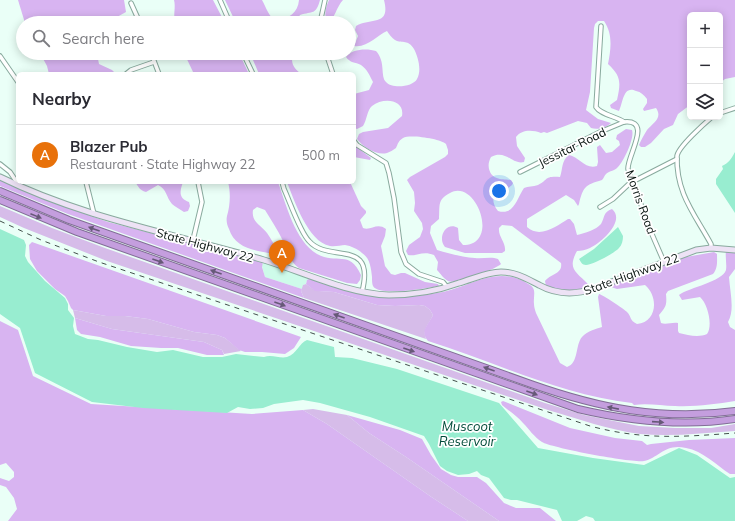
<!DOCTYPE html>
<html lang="en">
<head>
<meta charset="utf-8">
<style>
	body { margin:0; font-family:Mulish,sans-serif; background:#f2f2f3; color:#2b2b33 }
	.controls { position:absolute; right:12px; top:12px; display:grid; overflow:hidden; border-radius:6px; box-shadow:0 2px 10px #0003 }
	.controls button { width:36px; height:36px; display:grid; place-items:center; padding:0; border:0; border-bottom:1px solid #e1e1e2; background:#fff; color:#2b2b33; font:20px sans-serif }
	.you { position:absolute; left:499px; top:191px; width:14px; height:14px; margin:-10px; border:3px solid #fff; border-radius:50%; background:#1a73e8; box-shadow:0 0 0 6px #1a73e833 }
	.badge { display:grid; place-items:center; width:26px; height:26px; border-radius:50%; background:#ea580c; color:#fff; font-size:13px; font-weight:700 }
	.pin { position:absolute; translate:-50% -33px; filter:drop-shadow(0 1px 2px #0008) }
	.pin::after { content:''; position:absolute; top:21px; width:14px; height:12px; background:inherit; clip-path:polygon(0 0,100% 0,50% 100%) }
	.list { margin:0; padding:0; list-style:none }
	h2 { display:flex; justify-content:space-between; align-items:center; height:52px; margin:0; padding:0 16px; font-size:17px }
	h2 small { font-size:13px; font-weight:400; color:#7c7c81 }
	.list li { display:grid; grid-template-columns:26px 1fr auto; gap:12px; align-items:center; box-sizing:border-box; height:60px; padding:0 16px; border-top:1px solid #e1e1e2 }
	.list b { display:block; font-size:15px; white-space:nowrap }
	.list p { margin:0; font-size:13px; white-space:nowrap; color:#7c7c81 }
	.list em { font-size:13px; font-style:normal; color:#7c7c81 }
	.icon { flex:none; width:22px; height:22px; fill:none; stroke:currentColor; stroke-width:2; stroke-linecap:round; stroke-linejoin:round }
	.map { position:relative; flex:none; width:735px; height:521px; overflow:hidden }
	.search { position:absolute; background:#fff; box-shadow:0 2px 10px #0003; left:16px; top:16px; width:340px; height:44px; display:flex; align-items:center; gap:10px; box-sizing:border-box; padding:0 14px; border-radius:22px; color:#7c7c81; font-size:15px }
	.panel { position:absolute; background:#fff; box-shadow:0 2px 10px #0003; left:16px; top:72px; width:340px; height:112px; border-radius:6px }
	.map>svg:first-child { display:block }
	.built { fill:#cefbea }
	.green { fill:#d6bce9 }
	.forest { fill:#d8b4f1 }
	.water { fill:#98edd0 }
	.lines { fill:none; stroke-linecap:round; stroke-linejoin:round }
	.street-casing { stroke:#89aa9e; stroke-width:5.5 }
	.secondary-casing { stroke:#89aa9e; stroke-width:7 }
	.highway-casing { stroke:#826e96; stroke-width:8 }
	.street { stroke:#fff; stroke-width:3.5 }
	.secondary { stroke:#ede2f5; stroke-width:5 }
	.highway { stroke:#c49ede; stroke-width:6 }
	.rail { stroke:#43514c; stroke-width:1; stroke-dasharray:5 5; stroke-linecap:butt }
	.oneway { fill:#665977 }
	.labels { text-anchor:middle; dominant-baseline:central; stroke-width:3.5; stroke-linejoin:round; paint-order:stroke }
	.street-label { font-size:12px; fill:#081410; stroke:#fff }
	.water-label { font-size:13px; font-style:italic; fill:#004b39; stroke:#fff }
</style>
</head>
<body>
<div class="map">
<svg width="735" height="521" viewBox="0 0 735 521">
	<rect width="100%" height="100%" fill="#eafff7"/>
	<polygon class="built" points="263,262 311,278 306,282 306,284 303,285 302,289 265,277 262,266"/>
	<g class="green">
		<path d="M0 206 52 228 105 248 454 371 545 403 584 415 639 426 675 428H711L735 424V431C704 433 671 437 640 434 609 430 579 419 548 410L107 261 24 228 0 217Z"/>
		<path d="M306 284 313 289 319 291 334 292 377 305 395 306 419 305 425 306 430 310 433 315C429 324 422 329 426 339L304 298 301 291 303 285Z"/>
		<polygon points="73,310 106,316 125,316 148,319 194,332 217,335 225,338 241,351 224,354 222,350 204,342 112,329 75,318"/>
		<polygon points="313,409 347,415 369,433 406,457 499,521 468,521 430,496 327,424 303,410"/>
	</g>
	<g class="forest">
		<polygon points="18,0 124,0 126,12 106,23 25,23"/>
		<path d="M174 0H213L225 23H178L175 22C173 15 176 7 174 0Z"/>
		<path d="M225 0H262C266 7 269 18 277 21 289 18 298 13 299 0H320C316 15 313 11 300 15L295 23H236Z"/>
		<path d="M329 0H343C337 6 334 20 328 23 323 17 326 6 329 0Z"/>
		<path d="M384 0H735V77L725 79 720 83V15H690V105L678 114 673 125 664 129 651 143 645 147H641L639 145C641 140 644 135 647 130 653 123 663 118 656 108L644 111 643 109 647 103V99C644 95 641 92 636 91 623 85 623 103 619 111L611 108 610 105 617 100C621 82 621 76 608 64 611 49 613 34 604 21H598L595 24 594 28 590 92 586 110 598 119 611 123C606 128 597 130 591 128L587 123 578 121 547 133 544 132 541 133C533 130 522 129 516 137L517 146 525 158 524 162C512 165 506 149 491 157 489 161 488 164 489 169 492 180 501 179 511 180L513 183 512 185 507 189 499 187C491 194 492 204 498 211 514 216 517 198 524 188 528 186 533 187 538 185 549 180 543 176 560 177 563 169 561 161 569 155 579 157 586 170 597 166L598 162 597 147 600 145 606 153 612 152 620 145 619 141 616 139 617 135 626 129 632 130C635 138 623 163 617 168 614 171 609 171 606 174 604 176 604 178 602 180 585 185 583 187 579 204L578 206 574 200 566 195 527 219V227C540 239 557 226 568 219H570L574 224 577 235C585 233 596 230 601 224 605 217 603 212 612 209 626 221 601 243 590 248 586 250 581 251 577 251 567 269 576 272 588 284L589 288 565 291 546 286 545 281C550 274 563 274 561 263L512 226 502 225 499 228C498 237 506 242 505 251L502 253H465L445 247C437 238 446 221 458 228L459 240 463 245C501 245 476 178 450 193 437 200 440 205 439 219L431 226 430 233 437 250C450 254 462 257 475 258 483 259 491 256 498 259L501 264C496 269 455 285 448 281 444 279 440 273 437 270L438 262 434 255C422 250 417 257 408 255L406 251 409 245 420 237 423 229 422 223 414 211 415 203 414 192 407 180 410 177 445 157 448 154V150L446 144C441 139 410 134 403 138 398 141 398 144 396 148 393 150 390 152 387 153 377 156 363 147 357 139L359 134 363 132 388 128 402 116C405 99 383 97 372 106 367 110 367 120 363 126L357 129 354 128V94L369 90 373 82C370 76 367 69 361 65 355 62 350 63 346 57 351 49 367 48 376 51 386 62 380 76 386 82 392 89 413 87 417 79 422 70 418 57 414 49 408 39 403 44 395 40 392 38 389 34 387 31 377 35 368 48 354 46L358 36 355 30 356 26C370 17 391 27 384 0Z"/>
		<polygon points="40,53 102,53 99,55 98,59 99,64 112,70 116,74 49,74 47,66"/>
		<polygon points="184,53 239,53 249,74 194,74"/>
		<path d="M250 53H294C289 61 294 71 303 74H259Z"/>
		<polygon points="354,145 371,158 370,160 354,157"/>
		<polygon points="0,180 23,191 71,209 108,222 263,262 262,267 265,277 302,289 301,291 304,298 68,214 0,186"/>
		<path d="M135 182H183C180 191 178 198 189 202L190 206 188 211 184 212C180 209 175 207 172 204 166 197 167 189 158 185L146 192C139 190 139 187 135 182Z"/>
		<path d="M228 182H278C286 204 295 241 317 254 337 265 349 249 361 275L360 280 357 284 347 283 299 268C289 261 288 251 283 241 278 230 271 220 265 210L257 207 253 210C251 222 261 225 267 233 271 239 274 244 277 250L275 254C257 251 235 249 229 229 227 225 226 220 227 216 230 206 231 193 228 182Z"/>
		<path d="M287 182H350L361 206 366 211V213L360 220 363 228C371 231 377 222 386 229L385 236 381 246 385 266 391 274 395 275 401 273H405L425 282 438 284 439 286C428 288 379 297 373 286 372 284 372 280 372 277 371 268 370 258 362 253 358 249 351 246 345 245 341 245 335 247 330 246 308 242 294 200 287 182Z"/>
		<polygon points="32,242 301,337 294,348 285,354 262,352 245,352 239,350 225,338 217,335 194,332 148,319 125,316 106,316 73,310 71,308 68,301 65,296 55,289 37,271 30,259 29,245"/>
		<path d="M726 251 735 253V269L729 277C730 292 735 310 728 322L730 327 735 330V401C716 404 695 407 675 406 662 406 648 403 634 405L632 403C561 395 495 362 428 341 419 331 429 324 433 315L430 310 425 306 419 305 395 306 377 305 334 292 315 291 306 284 307 280 311 278C337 286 364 297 391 297 407 297 427 295 443 292 473 285 499 264 530 285 537 289 533 297 534 304 534 307 535 310 536 313L560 363 567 367C579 363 575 345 582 337 587 331 596 329 602 327L598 297 599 294C603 295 624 309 627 312 632 317 629 320 637 324 657 322 659 297 645 285L617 289 608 286 610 285 686 257 714 252 717 254C717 261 718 268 713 274L668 291 666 294C667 305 666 307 659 315L661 323C666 325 672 322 678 323V331L679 333C688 335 698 338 707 334 713 326 708 304 700 297L682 300 679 295C690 287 722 282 726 270 727 264 725 257 726 251Z"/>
		<polygon points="75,318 112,329 204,342 222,350 224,355 207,355 178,348 161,348 131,346 100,337 81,334 77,330"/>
		<polygon points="0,321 18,330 33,376 91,404 252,414 303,410 327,424 430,496 468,521 8,521 17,509 14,498 6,487 0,485 0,478 9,481 14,477 14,472 6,463 0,465"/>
		<path d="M503 401 570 428 615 438 642 441 647 445 651 444 689 440 735 438V474H730C716 465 703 451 686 448 665 443 659 458 644 461 632 463 552 448 542 442 534 437 529 429 523 423 517 416 509 411 502 405L501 402Z"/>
		<polygon points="347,415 400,430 422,439 431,455 441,469 451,475 458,477 477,477 486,483 504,503 516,508 540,508 556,521 499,521 406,457 369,433"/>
	</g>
	<g class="water">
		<path d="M735 152V213L716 184V179L723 169 722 166C729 163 731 159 735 152Z"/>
		<path d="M618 227 623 236C623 240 622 245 619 248 615 253 592 265 586 265 582 265 581 262 579 259L594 249Z"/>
		<path d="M0 229 24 240 26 245 25 256 28 262 45 281 65 298 68 304V310L74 318 73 326 75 334 88 339 98 340 127 347 157 352 173 350 203 357H222L236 354 264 357C272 354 280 359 287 357 297 354 299 343 307 340L334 347 335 357 352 358 397 369 499 403 538 448 593 458 644 465 679 448 697 455 730 478 735 477V521H595L593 518 586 516 577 521H562L557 510 517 500H511L504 498 489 478 481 475 477 471 469 474 458 475 447 471 440 466 429 444 424 436 370 417 320 403 303 400 274 404 263 408 250 409 238 407 227 413 143 408 92 402 35 373 20 328 0 314Z"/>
	</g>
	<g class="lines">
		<g class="street-casing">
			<g id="street">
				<polyline points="220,0 230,23"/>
				<polyline points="131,3 140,23"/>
				<polyline points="320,23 325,0"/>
				<path d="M601 26 596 107C601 115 616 116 624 122 653 119 627 156 628 169L651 232 664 262"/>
				<polyline points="151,53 159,74"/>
				<polyline points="243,53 253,74"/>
				<polyline points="326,53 333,74"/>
				<polyline points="0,56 18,82"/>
				<polyline points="126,74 131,70 154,62"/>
				<polyline points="720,113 735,108"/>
				<polyline points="354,141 357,145 386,163 389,173 394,198 401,252 406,264 419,274 443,282 447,287"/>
				<polyline points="0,164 10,172 18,184"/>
				<polyline points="520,172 600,132 624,122"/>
				<polyline points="86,182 94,214"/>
				<path d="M282 182 284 189C290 202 300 232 309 241 329 264 376 237 362 292"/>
				<polyline points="600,207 613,199 630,183 677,159"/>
				<polyline points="193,240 202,202 198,182"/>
				<path d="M711 248V244C694 213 676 193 677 156 678 147 705 123 712 117"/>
			</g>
		</g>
		<g class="secondary-casing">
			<path id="secondary" d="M0 177C83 218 175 234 264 260 303 272 349 294 389 295 413 295 437 291 459 283 473 279 487 272 501 272 516 272 527 279 539 285 557 295 574 295 593 289L696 250 711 248 735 250"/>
		</g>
		<g class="highway-casing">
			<g id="highway">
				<path d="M0 191 69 220 531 384C599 408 662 421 735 411"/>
				<path d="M0 200 77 232 578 409C629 421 682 427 735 419"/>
			</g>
		</g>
		<use href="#street" class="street"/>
		<use href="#secondary" class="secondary"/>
		<use href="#highway" class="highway"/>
		<path class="rail" d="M0 221 41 240 99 262 590 426C642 440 682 437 735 433"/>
	</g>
	<defs><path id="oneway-solid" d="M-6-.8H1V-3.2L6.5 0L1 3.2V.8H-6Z"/></defs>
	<g class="oneway">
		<use href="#oneway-solid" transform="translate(36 216) rotate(22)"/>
		<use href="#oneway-solid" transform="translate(94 229) rotate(-160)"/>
		<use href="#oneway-solid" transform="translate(158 261) rotate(20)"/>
		<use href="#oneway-solid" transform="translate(216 272) rotate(-160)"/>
		<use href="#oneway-solid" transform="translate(280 304) rotate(20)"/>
		<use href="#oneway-solid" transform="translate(339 316) rotate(-160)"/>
		<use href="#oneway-solid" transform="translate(409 350) rotate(19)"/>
		<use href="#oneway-solid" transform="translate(489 369) rotate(-160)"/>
		<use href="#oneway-solid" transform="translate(532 393) rotate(20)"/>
		<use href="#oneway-solid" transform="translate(613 408) rotate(-169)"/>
		<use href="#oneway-solid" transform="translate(658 422) rotate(4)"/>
	</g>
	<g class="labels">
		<g class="street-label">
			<text transform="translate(572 147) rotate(-26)">Jessitar Road</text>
			<text transform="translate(641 202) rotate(70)">Morris Road</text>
			<text transform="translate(205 245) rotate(15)">State Highway 22</text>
			<text transform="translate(631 274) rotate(-20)">State Highway 22</text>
		</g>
		<g class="water-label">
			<text x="467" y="426">Muscoot<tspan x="467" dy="15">Reservoir</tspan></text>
		</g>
	</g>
</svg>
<div class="controls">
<button>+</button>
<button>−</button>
<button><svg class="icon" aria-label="layers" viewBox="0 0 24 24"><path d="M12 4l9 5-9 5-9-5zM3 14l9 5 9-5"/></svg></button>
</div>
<div class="you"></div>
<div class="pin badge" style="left:282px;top:273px;background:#e8710a">A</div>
<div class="search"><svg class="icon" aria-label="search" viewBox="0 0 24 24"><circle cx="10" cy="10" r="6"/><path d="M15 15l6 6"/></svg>Search here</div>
<section class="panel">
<h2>Nearby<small></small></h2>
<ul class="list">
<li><span class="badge" style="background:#e8710a">A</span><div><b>Blazer Pub</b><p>Restaurant · State Highway 22</p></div><em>500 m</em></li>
</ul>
</section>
</div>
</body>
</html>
